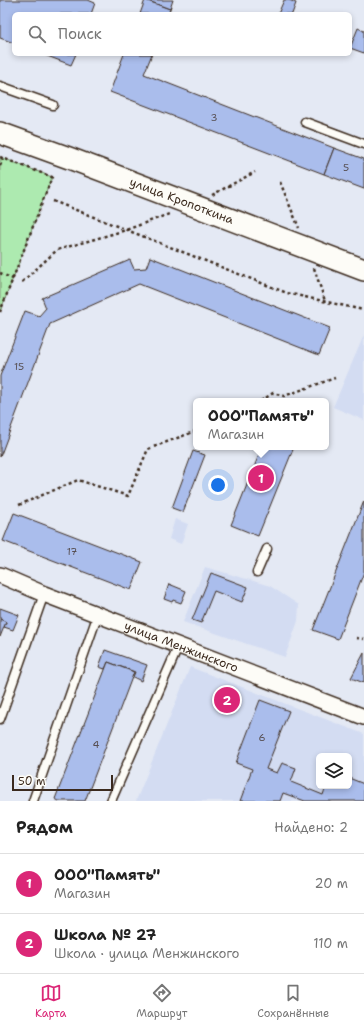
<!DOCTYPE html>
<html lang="ru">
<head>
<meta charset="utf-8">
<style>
	body { margin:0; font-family:"Shantell Sans",sans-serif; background:#f2f2f2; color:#222 }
	.controls { position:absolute; right:12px; bottom:12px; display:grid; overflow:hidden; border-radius:6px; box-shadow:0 2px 6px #0003 }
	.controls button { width:36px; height:36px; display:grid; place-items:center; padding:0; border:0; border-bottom:1px solid #e0e0e0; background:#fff; color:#222; font:20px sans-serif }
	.scale { position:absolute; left:12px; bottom:10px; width:101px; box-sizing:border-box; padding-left:4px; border:2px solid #3b2a1e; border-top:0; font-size:11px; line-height:14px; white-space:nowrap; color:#3b2a1e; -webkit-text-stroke:3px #fdfcf7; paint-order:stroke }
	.you { position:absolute; left:218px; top:485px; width:14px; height:14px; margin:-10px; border:3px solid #fff; border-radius:50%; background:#1a73e8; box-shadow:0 0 0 6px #1a73e833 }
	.badge { display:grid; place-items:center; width:26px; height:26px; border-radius:50%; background:#db2777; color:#fff; font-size:13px; font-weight:700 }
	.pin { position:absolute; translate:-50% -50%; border:2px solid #fff; box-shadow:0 1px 4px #0006 }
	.popup { position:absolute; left:193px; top:398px; width:136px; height:52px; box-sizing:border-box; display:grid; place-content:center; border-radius:6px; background:#fff; filter:drop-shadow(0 1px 3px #0005); font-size:13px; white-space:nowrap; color:#767676 }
	.popup b { font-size:15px; color:#222 }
	.popup::after { content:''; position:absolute; left:50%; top:100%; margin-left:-8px; border:8px solid transparent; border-top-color:#fff }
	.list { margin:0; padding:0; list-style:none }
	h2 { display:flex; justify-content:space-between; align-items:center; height:52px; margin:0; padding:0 16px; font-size:17px }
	h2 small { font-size:13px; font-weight:400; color:#767676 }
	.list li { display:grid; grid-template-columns:26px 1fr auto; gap:12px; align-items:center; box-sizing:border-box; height:60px; padding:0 16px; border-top:1px solid #e0e0e0 }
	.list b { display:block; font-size:15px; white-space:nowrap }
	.list p { margin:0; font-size:13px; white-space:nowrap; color:#767676 }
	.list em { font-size:13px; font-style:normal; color:#767676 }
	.icon { flex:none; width:22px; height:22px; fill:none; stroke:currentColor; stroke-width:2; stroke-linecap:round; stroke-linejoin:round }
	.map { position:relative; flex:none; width:364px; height:801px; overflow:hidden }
	.search { position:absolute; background:#fff; box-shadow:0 2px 6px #0003; left:12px; right:12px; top:12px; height:44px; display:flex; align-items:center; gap:10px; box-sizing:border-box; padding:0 14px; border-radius:6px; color:#767676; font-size:15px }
	.sheet { height:172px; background:#fff }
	nav { display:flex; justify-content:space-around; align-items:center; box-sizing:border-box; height:56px; border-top:1px solid #e0e0e0; background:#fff; font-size:11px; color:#767676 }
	nav a { display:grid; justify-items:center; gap:2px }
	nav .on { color:#db2777 }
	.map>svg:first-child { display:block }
	.built { fill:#d3dcf2; fill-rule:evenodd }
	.green { fill:#adeab0; stroke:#748a67 }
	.building { fill:#aabdec; stroke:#3b2a1e }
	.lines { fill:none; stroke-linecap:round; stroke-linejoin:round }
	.lane-casing { stroke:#3b2a1e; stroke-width:11 }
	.street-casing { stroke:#3b2a1e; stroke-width:18 }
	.secondary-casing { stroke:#3b2a1e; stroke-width:24 }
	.path { stroke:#3b2a1e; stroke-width:2.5; stroke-dasharray:3 3; stroke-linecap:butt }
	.lane { stroke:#fdfcf7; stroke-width:8 }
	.street { stroke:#fdfcf7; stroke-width:15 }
	.secondary { stroke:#fdfcf7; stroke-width:21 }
	.labels { text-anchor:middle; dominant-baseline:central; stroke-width:3.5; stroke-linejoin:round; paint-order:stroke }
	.number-label { font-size:10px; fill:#574f52 }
	.street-label { font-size:12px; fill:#3b2a1e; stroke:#fdfcf7 }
</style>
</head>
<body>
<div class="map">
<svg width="364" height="801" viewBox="0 0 364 801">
	<rect width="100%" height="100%" fill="#e4e9f4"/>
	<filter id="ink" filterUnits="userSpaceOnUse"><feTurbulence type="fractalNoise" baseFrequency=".025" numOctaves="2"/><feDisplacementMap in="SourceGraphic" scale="8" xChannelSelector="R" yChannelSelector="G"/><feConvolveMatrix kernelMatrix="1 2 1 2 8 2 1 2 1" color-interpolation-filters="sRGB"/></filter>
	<g filter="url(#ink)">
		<g class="built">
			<polygon points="364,335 364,420 333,407"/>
			<polygon points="175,519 188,524 181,544 169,539"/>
			<polygon points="205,567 270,586 299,605 298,621 285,657 183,622"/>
			<path d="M190 667 364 734V801H136ZM319 756H349V786H319Z"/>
		</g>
		<polygon class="green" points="0,157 52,177 0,312"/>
		<g class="building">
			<polygon points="0,0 88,0 95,3 91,14 14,14 14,43 0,38"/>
			<polygon points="145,0 170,9 168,14 140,14"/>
			<polygon points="146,0 173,0 170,9"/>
			<polygon points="284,0 289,0 296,3 292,14 278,14"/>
			<polygon points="358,28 364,31 364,53 350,48"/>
			<polygon points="42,54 76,54 71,65"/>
			<polygon points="124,54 152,54 144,74 334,148 324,174 110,92"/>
			<polygon points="334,148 364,159 364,189 324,174"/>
			<polygon points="150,257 330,328 319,355 139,284 50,324 0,457 0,376 25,311 39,316 46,308 42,298 130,260 134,269 146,268"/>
			<polygon points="262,447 294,447 258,536 231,525"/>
			<polygon points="193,451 205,455 183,512 172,508"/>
			<polygon points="364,501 364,572 338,639 313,630"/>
			<polygon points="14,513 142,562 131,590 3,541"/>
			<polygon points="211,573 248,587 242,602 214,591 201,623 192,620"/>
			<polygon points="169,584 186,591 181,603 173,600 172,602 164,599"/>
			<polygon points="0,608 19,615 13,630 4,627 6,622 0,619"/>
			<polygon points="0,619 6,622 0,637"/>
			<polygon points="105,650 147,665 141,681 133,677 135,672 108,662 105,669 99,667"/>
			<polygon points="364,653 364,683 351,678"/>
			<polygon points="108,662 134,672 85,801 59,801 55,799"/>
			<polygon points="260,700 289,711 266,769 277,773 282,763 296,768 291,782 323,795 326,786 349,786 349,778 364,784 364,801 305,801 283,793 280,801 240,801 252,769 236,763"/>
		</g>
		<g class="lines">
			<g class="lane-casing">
				<g id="lane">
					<polyline points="0,86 53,105"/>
					<polyline points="305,122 364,144"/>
					<polyline points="257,572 267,549"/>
					<polyline points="0,719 44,594"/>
					<polyline points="33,801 98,614"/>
					<polyline points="111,801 179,645"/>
				</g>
			</g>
			<g class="street-casing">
				<g id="street">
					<path id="s1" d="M0 575 44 594 364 717"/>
				</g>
			</g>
			<g class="secondary-casing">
				<g id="secondary">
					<path id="s2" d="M0 133 69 158 364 270"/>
				</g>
			</g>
			<g class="path">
				<polyline points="0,157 52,177 0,312"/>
				<polyline points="0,166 3,159"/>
				<polyline points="280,182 299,228"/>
				<polyline points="212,195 255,172"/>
				<polyline points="53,201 287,293 363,310"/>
				<polyline points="314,268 325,301"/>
				<polyline points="0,273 13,279"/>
				<polyline points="22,282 57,250 126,230 169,214"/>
				<polyline points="261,401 273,393 284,396 335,378"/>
				<polyline points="19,505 78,480 128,496 148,449 196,431"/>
				<polyline points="356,638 364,639"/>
			</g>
			<use href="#lane" class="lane"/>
			<use href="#street" class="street"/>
			<use href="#secondary" class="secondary"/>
		</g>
	</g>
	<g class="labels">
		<g class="number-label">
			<text x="214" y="117">3</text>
			<text x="346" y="167">5</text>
			<text x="19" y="366">15</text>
			<text x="72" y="551">17</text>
			<text x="262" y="737">6</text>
			<text x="96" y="744">4</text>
		</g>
		<g class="street-label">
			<text stroke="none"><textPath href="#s2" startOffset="194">улица Кропоткина</textPath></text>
			<text stroke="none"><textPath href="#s1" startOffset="195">улица Менжинского</textPath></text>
		</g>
	</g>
</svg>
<div class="controls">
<button><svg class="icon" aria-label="layers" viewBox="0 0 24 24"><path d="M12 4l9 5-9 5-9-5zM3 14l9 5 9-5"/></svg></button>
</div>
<div class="scale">50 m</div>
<div class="you"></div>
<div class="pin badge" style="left:261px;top:478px">1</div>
<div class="popup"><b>ООО&quot;Память&quot;</b>Магазин</div>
<div class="pin badge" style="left:227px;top:700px">2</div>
<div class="search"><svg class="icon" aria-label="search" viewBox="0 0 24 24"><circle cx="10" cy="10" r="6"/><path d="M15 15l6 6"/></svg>Поиск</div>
</div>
<section class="sheet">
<h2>Рядом<small>Найдено: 2</small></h2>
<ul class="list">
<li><span class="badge">1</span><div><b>ООО&quot;Память&quot;</b><p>Магазин</p></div><em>20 m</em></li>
<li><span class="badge">2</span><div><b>Школа № 27</b><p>Школа · улица Менжинского</p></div><em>110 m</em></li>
</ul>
</section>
<nav>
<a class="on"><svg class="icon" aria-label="map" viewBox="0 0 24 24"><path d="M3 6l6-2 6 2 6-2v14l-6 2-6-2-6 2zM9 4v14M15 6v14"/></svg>Карта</a>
<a><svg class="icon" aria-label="directions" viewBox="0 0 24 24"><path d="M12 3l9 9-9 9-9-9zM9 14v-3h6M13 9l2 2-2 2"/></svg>Маршрут</a>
<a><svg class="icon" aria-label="saved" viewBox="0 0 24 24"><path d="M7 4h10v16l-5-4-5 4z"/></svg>Сохранённые</a>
</nav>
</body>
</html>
